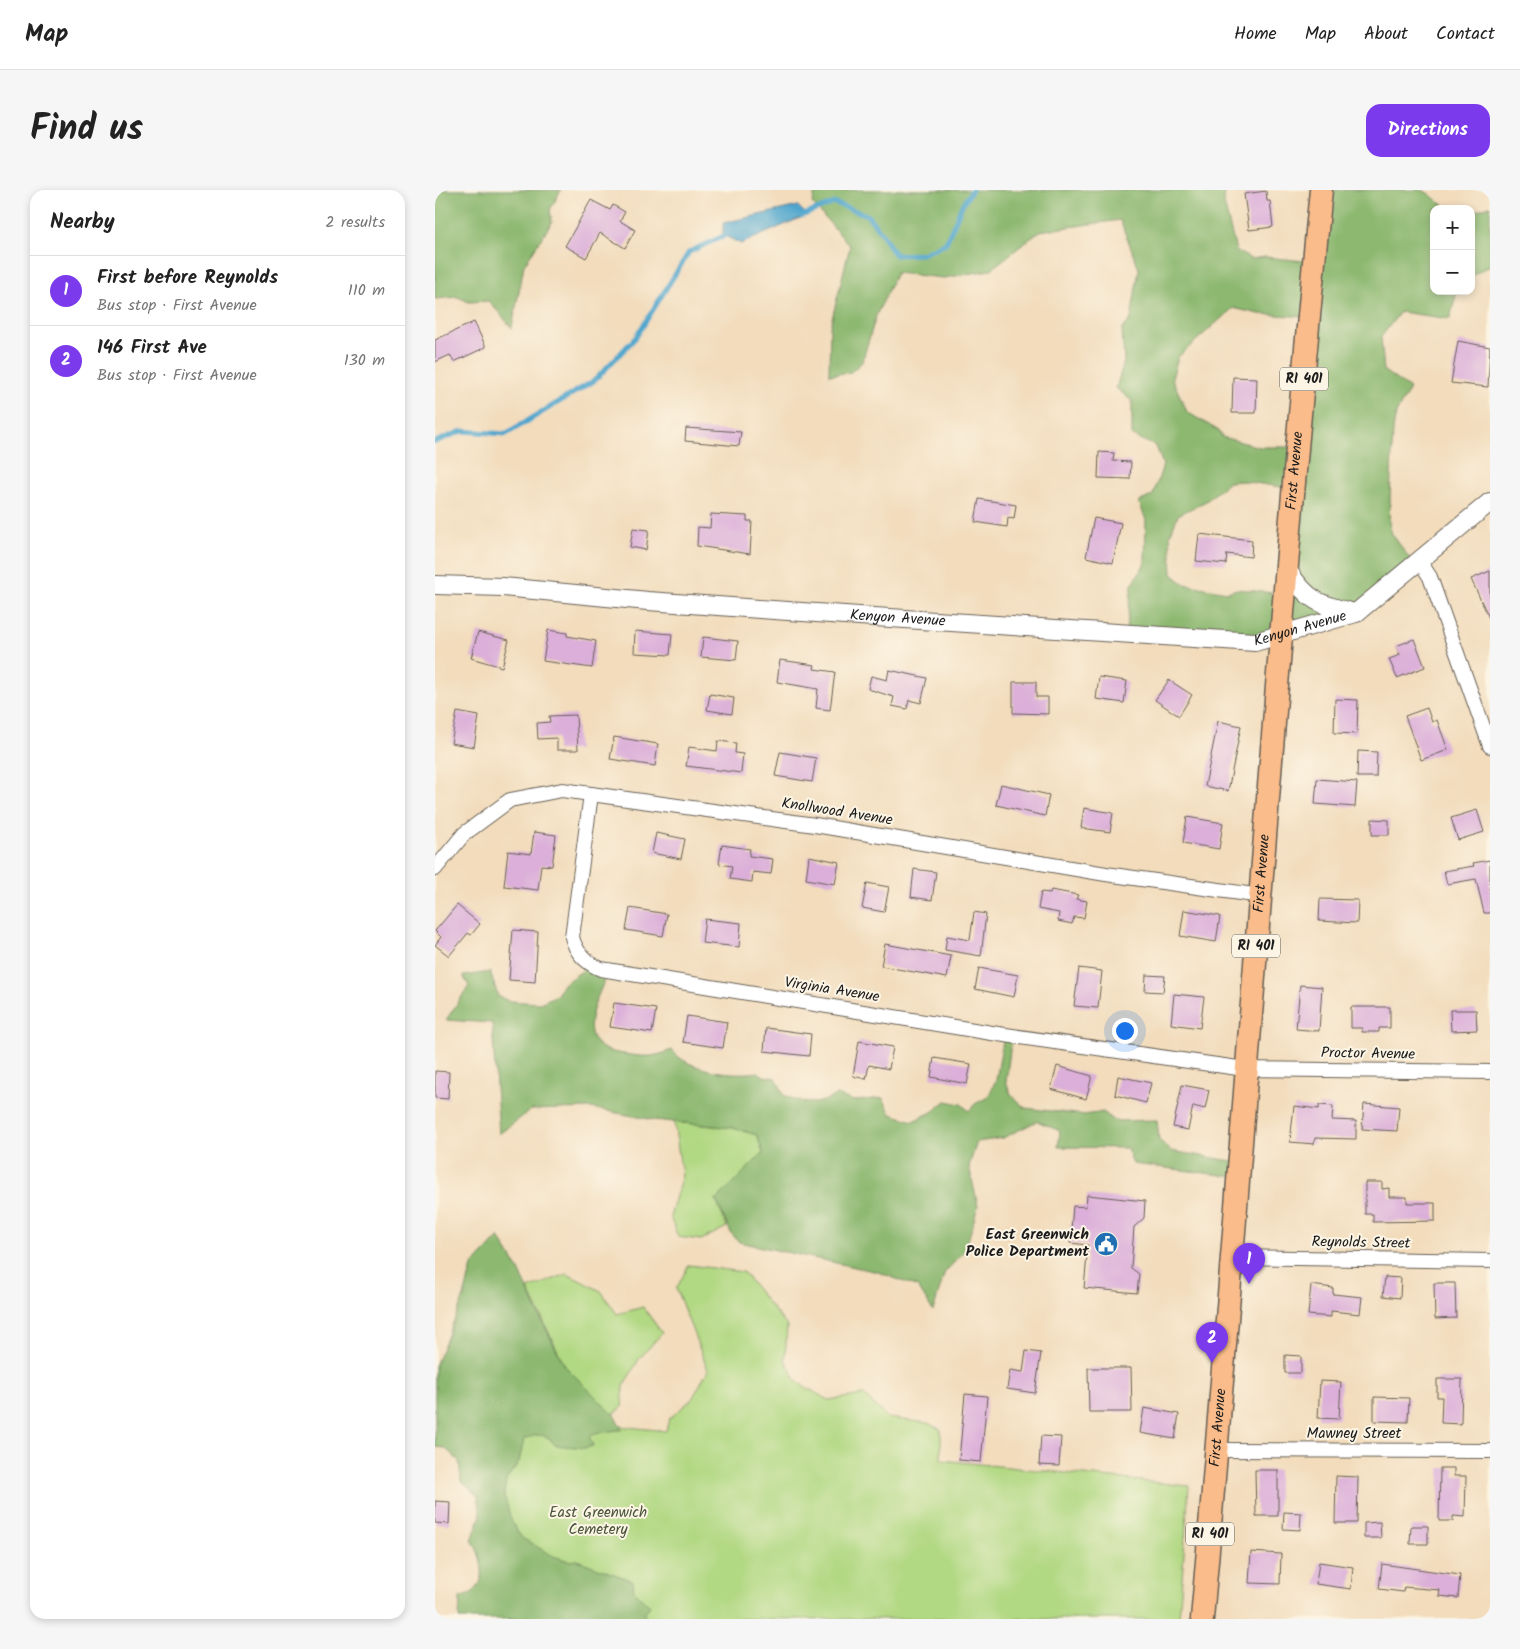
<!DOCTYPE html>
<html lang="en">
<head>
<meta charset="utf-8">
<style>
	body { margin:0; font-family:Kalam,sans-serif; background:#f6f6f6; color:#222 }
	.controls { position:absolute; right:15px; top:15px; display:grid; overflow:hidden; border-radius:10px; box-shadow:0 2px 8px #0003 }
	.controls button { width:45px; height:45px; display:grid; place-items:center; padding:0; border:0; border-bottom:1px solid #e0e0e0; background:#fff; color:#222; font:25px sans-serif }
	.you { position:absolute; left:689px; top:840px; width:18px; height:18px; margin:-12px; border:4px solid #fff; border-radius:50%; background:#1a73e8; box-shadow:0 0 0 8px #1a73e833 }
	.badge { display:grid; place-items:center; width:32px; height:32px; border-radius:50%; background:#7c3aed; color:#fff; font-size:16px; font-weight:700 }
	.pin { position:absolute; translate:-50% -41px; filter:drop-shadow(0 1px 2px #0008) }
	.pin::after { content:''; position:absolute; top:26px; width:18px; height:15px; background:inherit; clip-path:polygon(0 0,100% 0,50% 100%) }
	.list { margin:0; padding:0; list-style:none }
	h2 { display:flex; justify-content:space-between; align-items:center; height:65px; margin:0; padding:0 20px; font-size:21px }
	h2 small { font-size:16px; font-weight:400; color:#767676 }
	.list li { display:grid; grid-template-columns:32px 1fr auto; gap:15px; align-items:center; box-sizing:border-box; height:70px; padding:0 20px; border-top:1px solid #e0e0e0 }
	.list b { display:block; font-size:19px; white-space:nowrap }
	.list p { margin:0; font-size:16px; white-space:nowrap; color:#767676 }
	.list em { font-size:16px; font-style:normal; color:#767676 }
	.map { position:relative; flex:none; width:1055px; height:1429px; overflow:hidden; border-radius:15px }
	header { display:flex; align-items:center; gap:30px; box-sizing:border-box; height:70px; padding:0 25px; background:#fff; border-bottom:1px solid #e0e0e0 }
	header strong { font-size:24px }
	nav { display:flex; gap:28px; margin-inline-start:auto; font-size:18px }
	.intro { display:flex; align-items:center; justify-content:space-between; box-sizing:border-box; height:120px; padding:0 30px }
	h1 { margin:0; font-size:35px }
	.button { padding:12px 22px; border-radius:15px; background:#7c3aed; color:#fff; font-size:18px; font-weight:700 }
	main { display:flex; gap:30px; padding:0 30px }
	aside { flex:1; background:#fff; border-radius:15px; box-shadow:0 2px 8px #0003 }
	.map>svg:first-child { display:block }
	.green { fill:#b1d882; stroke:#667a4f }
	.forest { fill:#8cb870; stroke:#546a46; fill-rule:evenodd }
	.water { fill:#50a6cd; stroke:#366174 }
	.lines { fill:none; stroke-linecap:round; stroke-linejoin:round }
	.stream { stroke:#50a6cd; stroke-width:5 }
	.building { fill:#dbafd9 }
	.minor-casing { stroke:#675f54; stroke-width:16 }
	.tertiary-casing { stroke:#675f54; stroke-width:20 }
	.primary-casing { stroke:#675f54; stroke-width:25 }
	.minor { stroke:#fff; stroke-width:14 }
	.tertiary { stroke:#fff; stroke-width:18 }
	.primary { stroke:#f9bc8a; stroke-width:22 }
	.labels { text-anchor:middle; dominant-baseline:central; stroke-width:4; stroke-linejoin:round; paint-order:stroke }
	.shield { fill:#fcf5e5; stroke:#5f5d58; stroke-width:1 }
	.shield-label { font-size:14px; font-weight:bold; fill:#1c1c1c }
	.street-label { font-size:15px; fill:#1c1c1c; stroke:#fcf5e5 }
	.poi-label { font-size:15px; font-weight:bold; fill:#1c1c1c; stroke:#fcf5e5; text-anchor:end }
	.park-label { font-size:15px; fill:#49543b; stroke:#fcf5e5 }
</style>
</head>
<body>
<header>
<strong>Map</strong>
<nav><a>Home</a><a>Map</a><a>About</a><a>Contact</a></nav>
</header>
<div class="intro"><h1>Find us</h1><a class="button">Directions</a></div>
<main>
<aside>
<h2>Nearby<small>2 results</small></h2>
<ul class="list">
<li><span class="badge">1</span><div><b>First before Reynolds</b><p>Bus stop · First Avenue</p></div><em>110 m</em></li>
<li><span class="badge">2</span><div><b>146 First Ave</b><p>Bus stop · First Avenue</p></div><em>130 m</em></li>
</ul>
</aside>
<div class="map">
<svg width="1055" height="1429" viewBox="0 0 1055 1429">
	<rect width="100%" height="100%" fill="#fcf5e5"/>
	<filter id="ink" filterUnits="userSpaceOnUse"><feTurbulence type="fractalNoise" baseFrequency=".02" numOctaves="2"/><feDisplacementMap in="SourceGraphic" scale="10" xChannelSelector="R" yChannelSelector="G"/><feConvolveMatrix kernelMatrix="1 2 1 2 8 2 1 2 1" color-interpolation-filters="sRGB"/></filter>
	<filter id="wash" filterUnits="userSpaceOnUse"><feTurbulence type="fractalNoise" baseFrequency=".0096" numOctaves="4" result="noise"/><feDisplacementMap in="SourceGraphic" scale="20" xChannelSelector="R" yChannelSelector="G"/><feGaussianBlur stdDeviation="1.12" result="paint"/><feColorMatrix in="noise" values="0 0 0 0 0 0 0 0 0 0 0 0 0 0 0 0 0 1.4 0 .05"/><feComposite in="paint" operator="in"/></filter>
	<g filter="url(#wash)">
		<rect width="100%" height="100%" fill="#f2dcbc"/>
		<g class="green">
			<polygon points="239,932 298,938 322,945 328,963 281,1010 292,1037 266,1050 243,1047 235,1027 247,985"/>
			<polygon points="254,1075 308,1082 352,1136 350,1170 362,1192 393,1210 429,1205 453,1228 493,1233 506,1240 506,1270 754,1296 744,1429 71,1429 62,1223 231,1241 234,1229 257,1209 273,1180 241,1099"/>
			<polygon points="132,1084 166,1101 182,1124 208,1117 227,1143 204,1169 189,1195 187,1218 178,1224 130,1176 93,1099"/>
		</g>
		<g class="forest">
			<polygon points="0,0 126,0 115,20 117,32 89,75 77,138 54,111 34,112 23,107 0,109"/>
			<path d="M381 0H790L789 13 801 61 816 69 830 67 879 72 887 0H987C999 5 1004 16 1018 19H999V101H1022L1015 129 965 122 946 147 949 181 975 199 961 223 958 240 954 333 957 344 978 373 913 421 843 446 691 440 697 395 710 373 711 330 704 312 718 305 728 275 721 256 697 246V211L681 198 689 172 687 140 696 129 704 79 685 30 605 41 555 80 509 88 461 83 441 126 427 172 416 182 394 185 395 137 415 56 377 13ZM798 118 824 124 875 127 858 257H825L787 247 784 241 752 222 737 188 743 167ZM807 291 858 299 848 404 802 399 792 402 749 394 737 384 735 345 743 325 771 311 794 292Z"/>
			<polygon points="1055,16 1055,75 1036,86 1036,22"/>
			<path d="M157 774 172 785C158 817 136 858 189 864 211 867 216 868 237 860 252 881 299 886 323 882L329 886 341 888 349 905C370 914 380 917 402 905L419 911 448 908 456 924 478 931 497 922 511 911 526 914 534 921 540 914 553 907 561 890 569 845 577 846 571 891 576 905 590 918 649 925 668 922 680 931 722 930 724 950 736 961 803 972 802 987 698 974 692 958 623 957 625 941 602 931 568 948 542 952 534 976 543 1016 530 1061 510 1082 498 1121 483 1097 443 1082 304 1052 296 1043 281 1010 328 963 322 945 298 938 219 930 156 918 96 920 64 944 57 833 11 830 34 796 28 786 55 782 63 806 74 811 105 813 122 805 128 794Z"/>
			<path d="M64 1047 85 1082 105 1127 130 1176 179 1225 187 1240C184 1239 158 1244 154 1246L158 1256 150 1258 120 1255C111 1242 103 1244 89 1249L84 1272 71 1290 69 1305 77 1333 87 1348 118 1366 134 1371 142 1370 198 1391 199 1401 215 1416 209 1423 211 1429H24L25 1408C30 1406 36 1404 39 1401 54 1388 45 1363 37 1350L46 1325 43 1306 26 1291 24 1271 10 1258 0 1257V1176L29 1107 37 1076Z"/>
		</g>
		<polygon class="water" points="363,16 372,25 306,54 288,45 288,33"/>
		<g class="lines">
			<g class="stream">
				<polyline points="366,26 399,13 432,25 448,45 460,65 487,64 511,53 527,15 537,0"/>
				<polyline points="0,252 27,241 71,244 160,190 201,147 254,62 295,43"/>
			</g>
		</g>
		<g id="blocks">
			<g class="building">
				<polygon points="831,1 832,11 835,11 838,37 814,40 809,4"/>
				<polygon points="156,10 175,20 178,15 190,22 185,31 200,40 190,58 165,43 151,68 130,56"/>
				<polygon points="39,132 51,157 19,172 15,165 0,172 0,150"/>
				<polygon points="1023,151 1055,157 1053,197 1016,193"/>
				<polygon points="798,187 822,188 821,223 797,223"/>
				<polygon points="251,238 306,242 304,256 250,251"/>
				<polygon points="664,262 679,263 678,271 696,272 695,289 663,288"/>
				<polygon points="544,309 581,315 579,329 573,328 572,337 540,332"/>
				<polygon points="276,324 312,326 312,331 317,331 315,364 262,356 263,337 275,338"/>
				<polygon points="659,328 686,333 678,373 651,367"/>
				<polygon points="198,338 214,340 211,360 195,357"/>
				<polygon points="764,344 817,350 816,367 792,364 791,374 761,371"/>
				<polygon points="1055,381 1055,430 1036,389"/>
				<polygon points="113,440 132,443 132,446 161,451 157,478 108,471"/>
				<polygon points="200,441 237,444 235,465 199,463"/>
				<polygon points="43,442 74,450 67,477 36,468"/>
				<polygon points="268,447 303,451 301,470 266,467"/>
				<polygon points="979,449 990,477 962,488 954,469 965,465 961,456"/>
				<polygon points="345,470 380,475 379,479 400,482 395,520 381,518 383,499 342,492"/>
				<polygon points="454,480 492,488 486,513 474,510 472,519 457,516 459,507 433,499 436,486 452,490"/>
				<polygon points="664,487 692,491 689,513 661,509"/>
				<polygon points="734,490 757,505 744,526 720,510"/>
				<polygon points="578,492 601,492 601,507 613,507 613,524 578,523"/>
				<polygon points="275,504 299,508 297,524 272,520"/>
				<polygon points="900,509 923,510 922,544 899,543"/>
				<polygon points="992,518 997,532 1002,530 1013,560 986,570 970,526"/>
				<polygon points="22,522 44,526 39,557 16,553"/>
				<polygon points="141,525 143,560 122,560 122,548 103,549 102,533 115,532 114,526"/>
				<polygon points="783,531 806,536 793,601 770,596"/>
				<polygon points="179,547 223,554 220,576 175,569"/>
				<polygon points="283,551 301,553 300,563 308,564 306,583 251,576 254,557 282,561"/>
				<polygon points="923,561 942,562 941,587 922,587"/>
				<polygon points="345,562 381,568 377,592 340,586"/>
				<polygon points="882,589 922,592 920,617 880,614"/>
				<polygon points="566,594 614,605 610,626 561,615"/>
				<polygon points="649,618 678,623 675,642 646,638"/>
				<polygon points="1042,620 1049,642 1023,650 1016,628"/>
				<polygon points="752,627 788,633 784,659 748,653"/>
				<polygon points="937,629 954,630 954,645 937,645"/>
				<polygon points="99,642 121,645 117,676 106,675 103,700 69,696 73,661 96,664"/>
				<polygon points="221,643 250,649 246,669 217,663"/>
				<polygon points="287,655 315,659 314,666 338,669 336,684 318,682 317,692 295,689 297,676 284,674"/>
				<polygon points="374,666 404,672 400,694 371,689"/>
				<polygon points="1055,670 1055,723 1049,723 1041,689 1012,694 1009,681 1039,676 1038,673"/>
				<polygon points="479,679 501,682 497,710 476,707"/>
				<polygon points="432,693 454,697 449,722 427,718"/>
				<polygon points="616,700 643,705 641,709 652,711 649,728 639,727 637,734 623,731 624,723 603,719 606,702 615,703"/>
				<polygon points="885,709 923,710 922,733 884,731"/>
				<polygon points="22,715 45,734 36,745 33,743 14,766 0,755 6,747 0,741"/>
				<polygon points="195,718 232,724 228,746 191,740"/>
				<polygon points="749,720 785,726 781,752 745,746"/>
				<polygon points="539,722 551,724 546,766 510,760 512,746 535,750"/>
				<polygon points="270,729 306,733 304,757 267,753"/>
				<polygon points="78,740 103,742 100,792 74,790"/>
				<polygon points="450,754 516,766 512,788 446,776"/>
				<polygon points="544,778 583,785 579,807 540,799"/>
				<polygon points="644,778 667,781 663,818 639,816"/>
				<polygon points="711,785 730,786 728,802 710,801"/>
				<polygon points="865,795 887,797 884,841 861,839"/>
				<polygon points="739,804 769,807 765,838 736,834"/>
				<polygon points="179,813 221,819 217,843 175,837"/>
				<polygon points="916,817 955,817 955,838 944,838 944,842 927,842 927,838 916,838"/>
				<polygon points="1015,820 1041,820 1042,840 1016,841"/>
				<polygon points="252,826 292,832 288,858 248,852"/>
				<polygon points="331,838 376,844 374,866 329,861"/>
				<polygon points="424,851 458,857 454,879 434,875 431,889 418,886"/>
				<polygon points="499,868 536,874 532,894 496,887"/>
				<polygon points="622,876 657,886 651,909 616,899"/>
				<polygon points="0,881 14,882 13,909 0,908"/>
				<polygon points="683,886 716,893 711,913 680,905"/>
				<polygon points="747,895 774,900 770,919 758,916 753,940 738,937"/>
				<polygon points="929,914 964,917 962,941 927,939"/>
				<polygon points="884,915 898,916 897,930 921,931 921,949 880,948 879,954 855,952 859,916 884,919"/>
				<polygon points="930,992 947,992 947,999 954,998 954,1007 972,1007 972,1013 1000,1013 1000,1031 938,1032 938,1024 930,1024"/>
				<polygon points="652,1005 710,1011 709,1028 699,1037 696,1078 704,1084 702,1103 649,1098 653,1055 635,1053 638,1016 651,1017"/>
				<polygon points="950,1087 966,1088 965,1108 948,1106"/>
				<polygon points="999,1093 1020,1093 1021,1128 1000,1129"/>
				<polygon points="876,1095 898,1098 898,1104 927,1107 925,1124 896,1121 896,1127 873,1125"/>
				<polygon points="591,1161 606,1163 600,1203 572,1199 575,1180 588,1182"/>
				<polygon points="850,1165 866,1166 866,1183 850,1183"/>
				<polygon points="653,1178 696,1178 697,1222 654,1222"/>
				<polygon points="1002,1189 1027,1189 1026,1234 1006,1233 1007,1207 1002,1207"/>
				<polygon points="885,1191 906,1192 904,1229 883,1228"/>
				<polygon points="530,1204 552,1206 546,1272 524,1270"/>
				<polygon points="939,1207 974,1208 973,1232 939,1231"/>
				<polygon points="709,1218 744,1224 740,1249 705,1243"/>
				<polygon points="606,1246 626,1247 624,1276 604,1275"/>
				<polygon points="1005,1278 1019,1278 1019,1286 1031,1286 1030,1327 1018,1326 1018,1331 1004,1331"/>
				<polygon points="820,1280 843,1280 843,1326 821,1326"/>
				<polygon points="901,1286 923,1287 922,1333 900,1333"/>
				<polygon points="0,1311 15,1312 14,1334 0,1333"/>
				<polygon points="849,1322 866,1323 865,1340 848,1339"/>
				<polygon points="945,1332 946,1348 929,1348 929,1333"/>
				<polygon points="976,1336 993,1336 993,1354 975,1354"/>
				<polygon points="816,1362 846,1364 845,1394 814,1393"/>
				<polygon points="884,1372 918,1377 916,1399 881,1394"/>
				<polygon points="947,1374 1025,1385 1023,1408 1004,1406 1005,1400 969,1397 968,1402 944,1399"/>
			</g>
		</g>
	</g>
	<g filter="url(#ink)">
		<use href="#blocks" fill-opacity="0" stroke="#675f54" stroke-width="1"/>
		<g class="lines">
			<g class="minor-casing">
				<g id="minor">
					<polyline points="984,370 995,387 1055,556"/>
					<path d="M156 604 137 747C141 763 151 773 166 779L563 844 810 879 1055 882"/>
					<polyline points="0,679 29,644 75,610 127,600 380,635 671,684 826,706"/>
					<polyline points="797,1067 1055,1071"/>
					<polyline points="782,1260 1055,1261"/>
				</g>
			</g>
			<g class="tertiary-casing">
				<g id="tertiary">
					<path d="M852 379C872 411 885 415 920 423"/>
					<path id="s1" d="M0 395 68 397 213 411 424 426 820 452 921 423 1055 312"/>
				</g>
			</g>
			<g class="primary-casing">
				<g id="primary">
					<path id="s2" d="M767 1429C809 953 839 476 886 0"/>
				</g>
			</g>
			<use href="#minor" class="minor"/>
			<use href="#tertiary" class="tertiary"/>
			<use href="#primary" class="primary"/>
		</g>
	</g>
	<defs>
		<g id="civic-disc" transform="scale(1.25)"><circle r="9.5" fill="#1f6fb2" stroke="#fcf5e5"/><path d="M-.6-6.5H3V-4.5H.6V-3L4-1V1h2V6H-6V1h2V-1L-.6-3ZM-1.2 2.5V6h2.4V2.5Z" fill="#fff"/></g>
	</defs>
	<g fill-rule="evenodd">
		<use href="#civic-disc" x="671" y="1054"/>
	</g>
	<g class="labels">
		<g class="shield">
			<rect x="845" y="177.5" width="48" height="23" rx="4"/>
			<rect x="797" y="744.5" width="48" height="23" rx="4"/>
			<rect x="751" y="1332.5" width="48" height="23" rx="4"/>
		</g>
		<g class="shield-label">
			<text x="869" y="189">RI 401</text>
			<text x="821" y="756">RI 401</text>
			<text x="775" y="1344">RI 401</text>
		</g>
		<g class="street-label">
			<text stroke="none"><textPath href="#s2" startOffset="1152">First Avenue</textPath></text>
			<text stroke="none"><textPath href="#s1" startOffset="464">Kenyon Avenue</textPath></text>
			<text stroke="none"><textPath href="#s1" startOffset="869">Kenyon Avenue</textPath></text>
			<text transform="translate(402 622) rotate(9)">Knollwood Avenue</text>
			<text stroke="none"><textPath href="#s2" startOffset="748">First Avenue</textPath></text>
			<text transform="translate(397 800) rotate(9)">Virginia Avenue</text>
			<text transform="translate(933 864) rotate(1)">Proctor Avenue</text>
			<text transform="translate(926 1053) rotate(1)">Reynolds Street</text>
			<text stroke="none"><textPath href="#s2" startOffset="192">First Avenue</textPath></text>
			<text x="919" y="1244">Mawney Street</text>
		</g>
		<g class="poi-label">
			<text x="654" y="1045">East Greenwich<tspan x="654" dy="17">Police Department</tspan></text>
		</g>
		<g class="park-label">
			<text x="163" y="1323">East Greenwich<tspan x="163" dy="17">Cemetery</tspan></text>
		</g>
	</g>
</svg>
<div class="controls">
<button>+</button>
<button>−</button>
</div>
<div class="you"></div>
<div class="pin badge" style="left:814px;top:1094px">1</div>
<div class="pin badge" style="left:777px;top:1173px">2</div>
</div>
</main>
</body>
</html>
